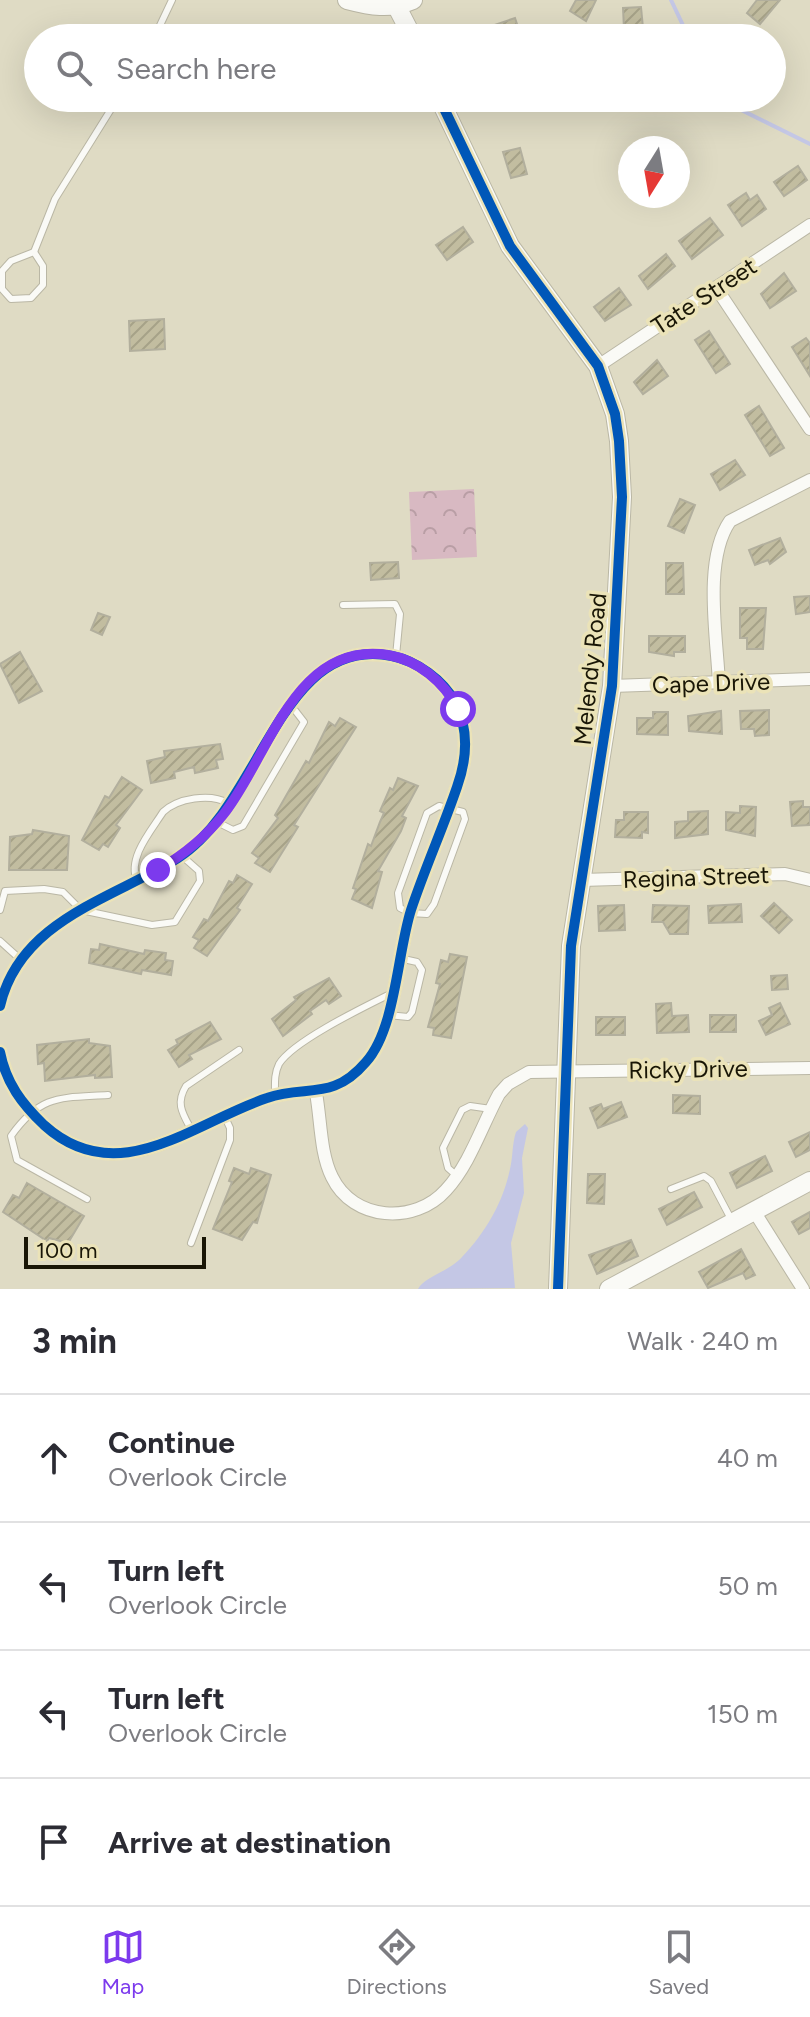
<!DOCTYPE html>
<html lang="en">
<head>
<meta charset="utf-8">
<style>
	body { margin:0; font-family:Figtree,sans-serif; background:#f2f2f3; color:#2b2b33 }
	.compass { position:absolute; left:618px; top:136px; width:72px; height:72px; border-radius:50%; background:#fff; box-shadow:0 8px 32px #0002; rotate:191deg }
	.scale { position:absolute; left:24px; bottom:20px; width:182px; box-sizing:border-box; padding-left:8px; border:4px solid #191606; border-top:0; font-size:22px; line-height:28px; white-space:nowrap; color:#191606; -webkit-text-stroke:6px #ebe3b8; paint-order:stroke }
	.stop { position:absolute; width:24px; height:24px; margin:-18px; border:6px solid #7c3aed; border-radius:50%; background:#fff }
	.stop.end { background:#7c3aed; border-color:#fff; box-shadow:0 2px 8px #0008 }
	.list { margin:0; padding:0; list-style:none }
	h2 { display:flex; justify-content:space-between; align-items:center; height:104px; margin:0; padding:0 32px; font-size:34px }
	h2 small { font-size:26px; font-weight:400; color:#7c7c81 }
	.list li { display:grid; grid-template-columns:52px 1fr auto; gap:24px; align-items:center; box-sizing:border-box; height:128px; padding:0 32px; border-top:2px solid #e1e1e2 }
	.list b { display:block; font-size:30px; white-space:nowrap }
	.list p { margin:0; font-size:26px; white-space:nowrap; color:#7c7c81 }
	.list em { font-size:26px; font-style:normal; color:#7c7c81 }
	.icon { flex:none; width:44px; height:44px; fill:none; stroke:currentColor; stroke-width:2; stroke-linecap:round; stroke-linejoin:round }
	.map { position:relative; flex:none; width:810px; height:1289px; overflow:hidden }
	.search { position:absolute; background:#fff; box-shadow:0 8px 32px #0002; left:24px; right:24px; top:24px; height:88px; display:flex; align-items:center; gap:20px; box-sizing:border-box; padding:0 28px; border-radius:44px; color:#7c7c81; font-size:30px }
	.sheet { height:616px; background:#fff }
	nav { display:flex; justify-content:space-around; align-items:center; box-sizing:border-box; height:112px; border-top:2px solid #e1e1e2; background:#fff; font-size:22px; color:#7c7c81 }
	nav a { display:grid; justify-items:center; gap:4px }
	nav .on { color:#7c3aed }
	.map>svg:first-child { display:block }
	.park { fill:url(#park-crowns) }
	.water { fill:#c4c7e5 }
	.lines { fill:none; stroke-linecap:round; stroke-linejoin:round }
	.stream { stroke:#c4c7e5; stroke-width:4 }
	.building { fill:url(#building-hatch); stroke:#b2af9d; stroke-width:2 }
	.lane-casing { stroke:#bab7a5; stroke-width:8 }
	.street-casing { stroke:#bab7a5; stroke-width:14 }
	.secondary-casing { stroke:#bab7a5; stroke-width:20 }
	.lane { stroke:#fafaf6; stroke-width:6 }
	.street { stroke:#fafaf6; stroke-width:12 }
	.secondary { stroke:#fafaf6; stroke-width:18 }
	.cycleway-casing { stroke:#ebe3b8; stroke-width:15 }
	.cycleway { stroke:#0057b8; stroke-width:10 }
	.route { stroke:#7c3aed; stroke-width:10 }
	.labels { text-anchor:middle; dominant-baseline:central; stroke-width:7; stroke-linejoin:round; paint-order:stroke }
	.street-label { font-size:24px; fill:#191606; stroke:#ebe3b8 }
</style>
</head>
<body>
<div class="map">
<svg width="810" height="1289" viewBox="0 0 810 1289">
	<defs>
		<pattern id="park-crowns" width="20" height="18" patternUnits="userSpaceOnUse" patternTransform="scale(2)"><rect width="20" height="18" fill="#d8b9c2"/><path d="M2 6a3 3 0 1 1 6 0M12 15a3 3 0 1 1 6 0" fill="none" stroke="#b99ea5"/></pattern>
		<pattern id="building-hatch" width="6" height="6" patternUnits="userSpaceOnUse" patternTransform="scale(2)"><rect width="6" height="6" fill="#c2bda0"/><path d="M-1 1l2-2M0 6l6-6M5 7l2-2" fill="none" stroke="#a6a288"/></pattern>
	</defs>
	<rect width="100%" height="100%" fill="#dfdbc4"/>
	<polygon class="park" points="474,489 477,557 412,560 409,492"/>
	<path class="water" d="M525 1124 528 1128 522 1158 524 1193 511 1243 515 1288 418 1289C424 1277 450 1271 462 1257 485 1233 503 1203 510 1169 513 1157 512 1144 516 1132Z"/>
	<g class="lines">
		<g class="stream">
			<polyline points="671,0 689,38"/>
			<polyline points="717,98 810,144"/>
		</g>
	</g>
	<g class="building">
		<polygon points="576,0 596,0 586,21 570,11"/>
		<polygon points="757,0 780,0 760,24 747,13"/>
		<polygon points="641,7 643,28 624,29 623,8"/>
		<polygon points="515,18 520,33 503,38 456,38"/>
		<polygon points="520,148 527,174 511,178 503,152"/>
		<polygon points="798,166 807,180 784,196 774,182"/>
		<polygon points="746,193 750,200 757,195 766,209 742,226 728,205"/>
		<polygon points="710,218 723,235 692,259 679,241"/>
		<polygon points="463,227 473,242 447,260 436,245"/>
		<polygon points="666,254 675,266 648,289 639,276"/>
		<polygon points="784,273 796,291 770,308 761,294"/>
		<polygon points="619,288 631,305 605,321 594,307"/>
		<polygon points="164,319 165,349 130,351 129,321"/>
		<polygon points="709,331 730,364 716,373 695,340"/>
		<polygon points="806,338 810,343 810,376 792,347"/>
		<polygon points="657,360 668,376 643,394 634,382"/>
		<polygon points="759,406 784,448 770,456 745,415"/>
		<polygon points="735,460 745,475 720,490 711,474"/>
		<polygon points="680,499 695,505 684,533 668,526"/>
		<polygon points="780,538 786,552 770,564 768,560 755,565 749,550"/>
		<polygon points="398,562 399,578 371,580 370,563"/>
		<polygon points="666,563 683,563 684,594 666,594"/>
		<polygon points="810,596 810,612 796,614 794,597"/>
		<polygon points="740,608 766,608 763,649 747,649 747,638 740,638"/>
		<polygon points="98,613 110,617 102,635 91,630"/>
		<polygon points="649,636 685,636 685,652 674,652 674,656 649,652"/>
		<polygon points="20,652 42,691 19,703 0,664"/>
		<polygon points="769,710 769,735 755,736 754,729 741,729 740,711"/>
		<polygon points="721,711 722,734 689,731 688,716"/>
		<polygon points="653,712 668,712 668,735 637,734 637,718 653,718"/>
		<polygon points="340,718 356,727 294,825 298,827 270,872 255,863 259,858 252,853 278,818 275,815 306,761 309,763 329,722 335,726"/>
		<polygon points="220,744 223,759 216,760 218,768 195,773 194,767 174,772 175,778 151,783 147,761 165,757 164,751"/>
		<polygon points="122,777 142,790 116,825 120,828 108,847 103,844 99,850 82,840 105,796 109,798"/>
		<polygon points="398,778 418,786 402,816 406,818 401,831 378,871 382,872 372,908 352,899 356,889 353,888 368,844 371,846 380,822 384,813 380,811 390,788 393,790"/>
		<polygon points="803,801 803,807 810,807 810,825 792,826 790,802"/>
		<polygon points="740,806 756,807 755,836 726,830 726,812 740,813"/>
		<polygon points="708,811 708,834 675,838 675,822 688,821 688,812"/>
		<polygon points="624,812 648,812 648,833 642,832 642,838 615,837 616,820 624,820"/>
		<polygon points="33,830 69,836 67,870 9,870 10,837 32,834"/>
		<polygon points="237,875 252,884 237,908 240,910 207,956 194,948 199,940 193,937 204,919 208,921 229,881 233,883"/>
		<polygon points="774,903 792,920 779,933 761,916"/>
		<polygon points="741,904 742,922 709,923 708,906"/>
		<polygon points="624,905 625,930 599,931 598,906"/>
		<polygon points="653,905 689,906 688,934 670,934 663,922 652,922"/>
		<polygon points="100,944 144,954 145,950 166,953 165,960 173,961 171,975 142,970 141,974 89,963 91,949 99,950"/>
		<polygon points="450,954 467,957 451,1038 433,1035 434,1028 428,1027 440,984 436,983 441,960 448,962"/>
		<polygon points="787,975 788,989 772,990 771,976"/>
		<polygon points="329,978 341,996 329,1004 326,1000 310,1011 312,1014 283,1036 272,1019 296,1000 294,997"/>
		<polygon points="671,1003 672,1016 688,1015 689,1032 657,1033 656,1004"/>
		<polygon points="780,1003 790,1024 766,1035 759,1021 772,1015 769,1008"/>
		<rect x="710" y="1015" width="26" height="17"/>
		<rect x="596" y="1017" width="29" height="18"/>
		<polygon points="210,1022 221,1039 189,1055 192,1059 179,1067 168,1050 178,1044 176,1040"/>
		<polygon points="89,1039 89,1043 110,1046 112,1077 95,1078 95,1075 45,1081 44,1063 38,1064 37,1045"/>
		<polygon points="673,1095 700,1096 700,1114 673,1113"/>
		<polygon points="621,1102 627,1117 598,1128 590,1108 601,1104 603,1109"/>
		<polygon points="810,1132 810,1150 796,1157 789,1142"/>
		<polygon points="765,1156 772,1171 737,1188 730,1173"/>
		<polygon points="234,1168 249,1174 251,1168 271,1175 257,1223 253,1222 242,1240 213,1229 232,1182 229,1181"/>
		<polygon points="588,1174 605,1174 604,1204 587,1203"/>
		<polygon points="27,1183 84,1216 68,1243 49,1238 47,1241 3,1212 13,1195 19,1198"/>
		<polygon points="694,1192 702,1207 667,1225 659,1209"/>
		<polygon points="810,1212 810,1228 799,1234 792,1222"/>
		<polygon points="631,1240 638,1256 597,1274 589,1255"/>
		<polygon points="741,1249 755,1275 746,1279 743,1273 708,1288 699,1272"/>
	</g>
	<g class="lines">
		<g class="lane-casing">
			<g id="lane">
				<polyline points="154,38 172,0"/>
				<polyline points="34,252 55,199 118,98"/>
				<polygon points="34,252 43,266 43,285 31,298 11,299 2,289 2,271 11,261"/>
				<polyline points="343,605 395,604 400,614 396,656"/>
				<polygon points="439,806 463,812 465,819 434,904 427,914 410,913 400,908 398,893 427,813"/>
				<polyline points="217,822 233,830 243,826 304,722 290,704"/>
				<path d="M137 881C127 858 151 831 163 812 178 798 210 793 228 803"/>
				<polyline points="0,910 5,891 44,889 63,892 81,910 152,925 175,922 200,881 199,871 182,856"/>
				<polyline points="0,941 20,959"/>
				<polyline points="388,1015 408,1017 412,1012 422,970 417,962 399,958"/>
				<path d="M275 1095C275 1084 274 1074 279 1064 293 1041 366 1006 392 993"/>
				<path d="M192 1131C183 1114 175 1104 186 1086L239 1050"/>
				<polyline points="456,1175 448,1168 443,1148 462,1110 470,1106 491,1109"/>
				<polyline points="671,1189 704,1176 711,1181 731,1219"/>
				<path d="M87 1199 17 1160 11 1136C41 1094 60 1098 108 1095"/>
				<polyline points="191,1243 230,1140 230,1128 224,1115"/>
			</g>
		</g>
		<g class="street-casing">
			<g id="street">
				<polyline points="717,289 810,429"/>
				<polyline points="598,366 810,225"/>
				<path d="M719 684C717 637 703 560 730 521L810 480"/>
				<polyline points="612,686 810,679"/>
				<polyline points="582,880 785,874 810,880"/>
				<path d="M0 1006C20 920 112 899 178 858 262 805 280 633 392 656 417 661 443 680 455 702 469 729 467 759 457 787 443 828 425 868 411 910 397 954 396 1028 366 1062 332 1102 306 1084 267 1098 194 1122 118 1192 44 1125 22 1104 6 1083 0 1052"/>
				<path d="M316 1093C321 1120 320 1153 332 1177 353 1221 415 1225 446 1190 470 1164 482 1125 499 1094L508 1084 529 1072 810 1068"/>
				<polyline points="754,1211 803,1289"/>
			</g>
		</g>
		<g class="secondary-casing">
			<g id="secondary">
				<path d="M347 0C370 6 390 10 413 0"/>
				<polyline points="397,7 413,38"/>
				<polyline points="439,98 510,246 598,366 615,414 619,441 622,497 612,686 571,946 558,1289"/>
				<polyline points="609,1289 810,1181"/>
			</g>
		</g>
		<use href="#lane" class="lane"/>
		<use href="#street" class="street"/>
		<use href="#secondary" class="secondary"/>
		<g class="cycleway-casing">
			<g id="cycleway">
				<polyline points="439,98 510,246 598,366 615,414 619,441 622,497 612,686 571,946 558,1289"/>
				<path d="M0 1006C20 920 112 899 178 858 262 805 280 633 392 656 417 661 443 680 455 702 469 729 467 759 457 787 443 828 425 868 411 910 397 954 396 1028 366 1062 332 1102 306 1084 267 1098 194 1122 118 1192 44 1125 22 1104 6 1083 0 1052"/>
			</g>
		</g>
		<use href="#cycleway" class="cycleway"/>
	</g>
	<g class="lines">
		<path class="route" d="M158 870C183 855 204 839 223 815 269 758 294 640 388 655 418 660 444 682 458 709"/>
	</g>
	<g class="labels">
		<g class="street-label">
			<text transform="translate(704 296) rotate(-33)">Tate Street</text>
			<text transform="translate(590 669) rotate(-84)">Melendy Road</text>
			<text transform="translate(711 683) rotate(-2)">Cape Drive</text>
			<text transform="translate(696 877) rotate(-2)">Regina Street</text>
			<text transform="translate(688 1069) rotate(-1)">Ricky Drive</text>
		</g>
	</g>
</svg>
<svg class="compass" viewBox="-18 -18 36 36"><path d="M0-13l5 13h-10z" fill="#e53935"/><path d="M0 13l5-13h-10z" fill="#7c7c81"/></svg>
<div class="scale">100 m</div>
<div class="stop" style="left:458px;top:709px"></div>
<div class="stop end" style="left:158px;top:870px"></div>
<div class="search"><svg class="icon" aria-label="search" viewBox="0 0 24 24"><circle cx="10" cy="10" r="6"/><path d="M15 15l6 6"/></svg>Search here</div>
</div>
<section class="sheet">
<h2>3 min<small>Walk · 240 m</small></h2>
<ul class="list">
<li><svg class="icon" aria-label="ahead" viewBox="0 0 24 24"><path d="M12 20V5M6 11l6-6 6 6"/></svg><div><b>Continue</b><p>Overlook Circle</p></div><em>40 m</em></li>
<li><svg class="icon" aria-label="left" viewBox="0 0 24 24"><path d="M17 20v-9H6M10 6l-5 5 5 5"/></svg><div><b>Turn left</b><p>Overlook Circle</p></div><em>50 m</em></li>
<li><svg class="icon" aria-label="left" viewBox="0 0 24 24"><path d="M17 20v-9H6M10 6l-5 5 5 5"/></svg><div><b>Turn left</b><p>Overlook Circle</p></div><em>150 m</em></li>
<li><svg class="icon" aria-label="arrive" viewBox="0 0 24 24"><path d="M6 21V4h12l-3 4 3 4H6"/></svg><div><b>Arrive at destination</b></div></li>
</ul>
</section>
<nav>
<a class="on"><svg class="icon" aria-label="map" viewBox="0 0 24 24"><path d="M3 6l6-2 6 2 6-2v14l-6 2-6-2-6 2zM9 4v14M15 6v14"/></svg>Map</a>
<a><svg class="icon" aria-label="directions" viewBox="0 0 24 24"><path d="M12 3l9 9-9 9-9-9zM9 14v-3h6M13 9l2 2-2 2"/></svg>Directions</a>
<a><svg class="icon" aria-label="saved" viewBox="0 0 24 24"><path d="M7 4h10v16l-5-4-5 4z"/></svg>Saved</a>
</nav>
</body>
</html>
